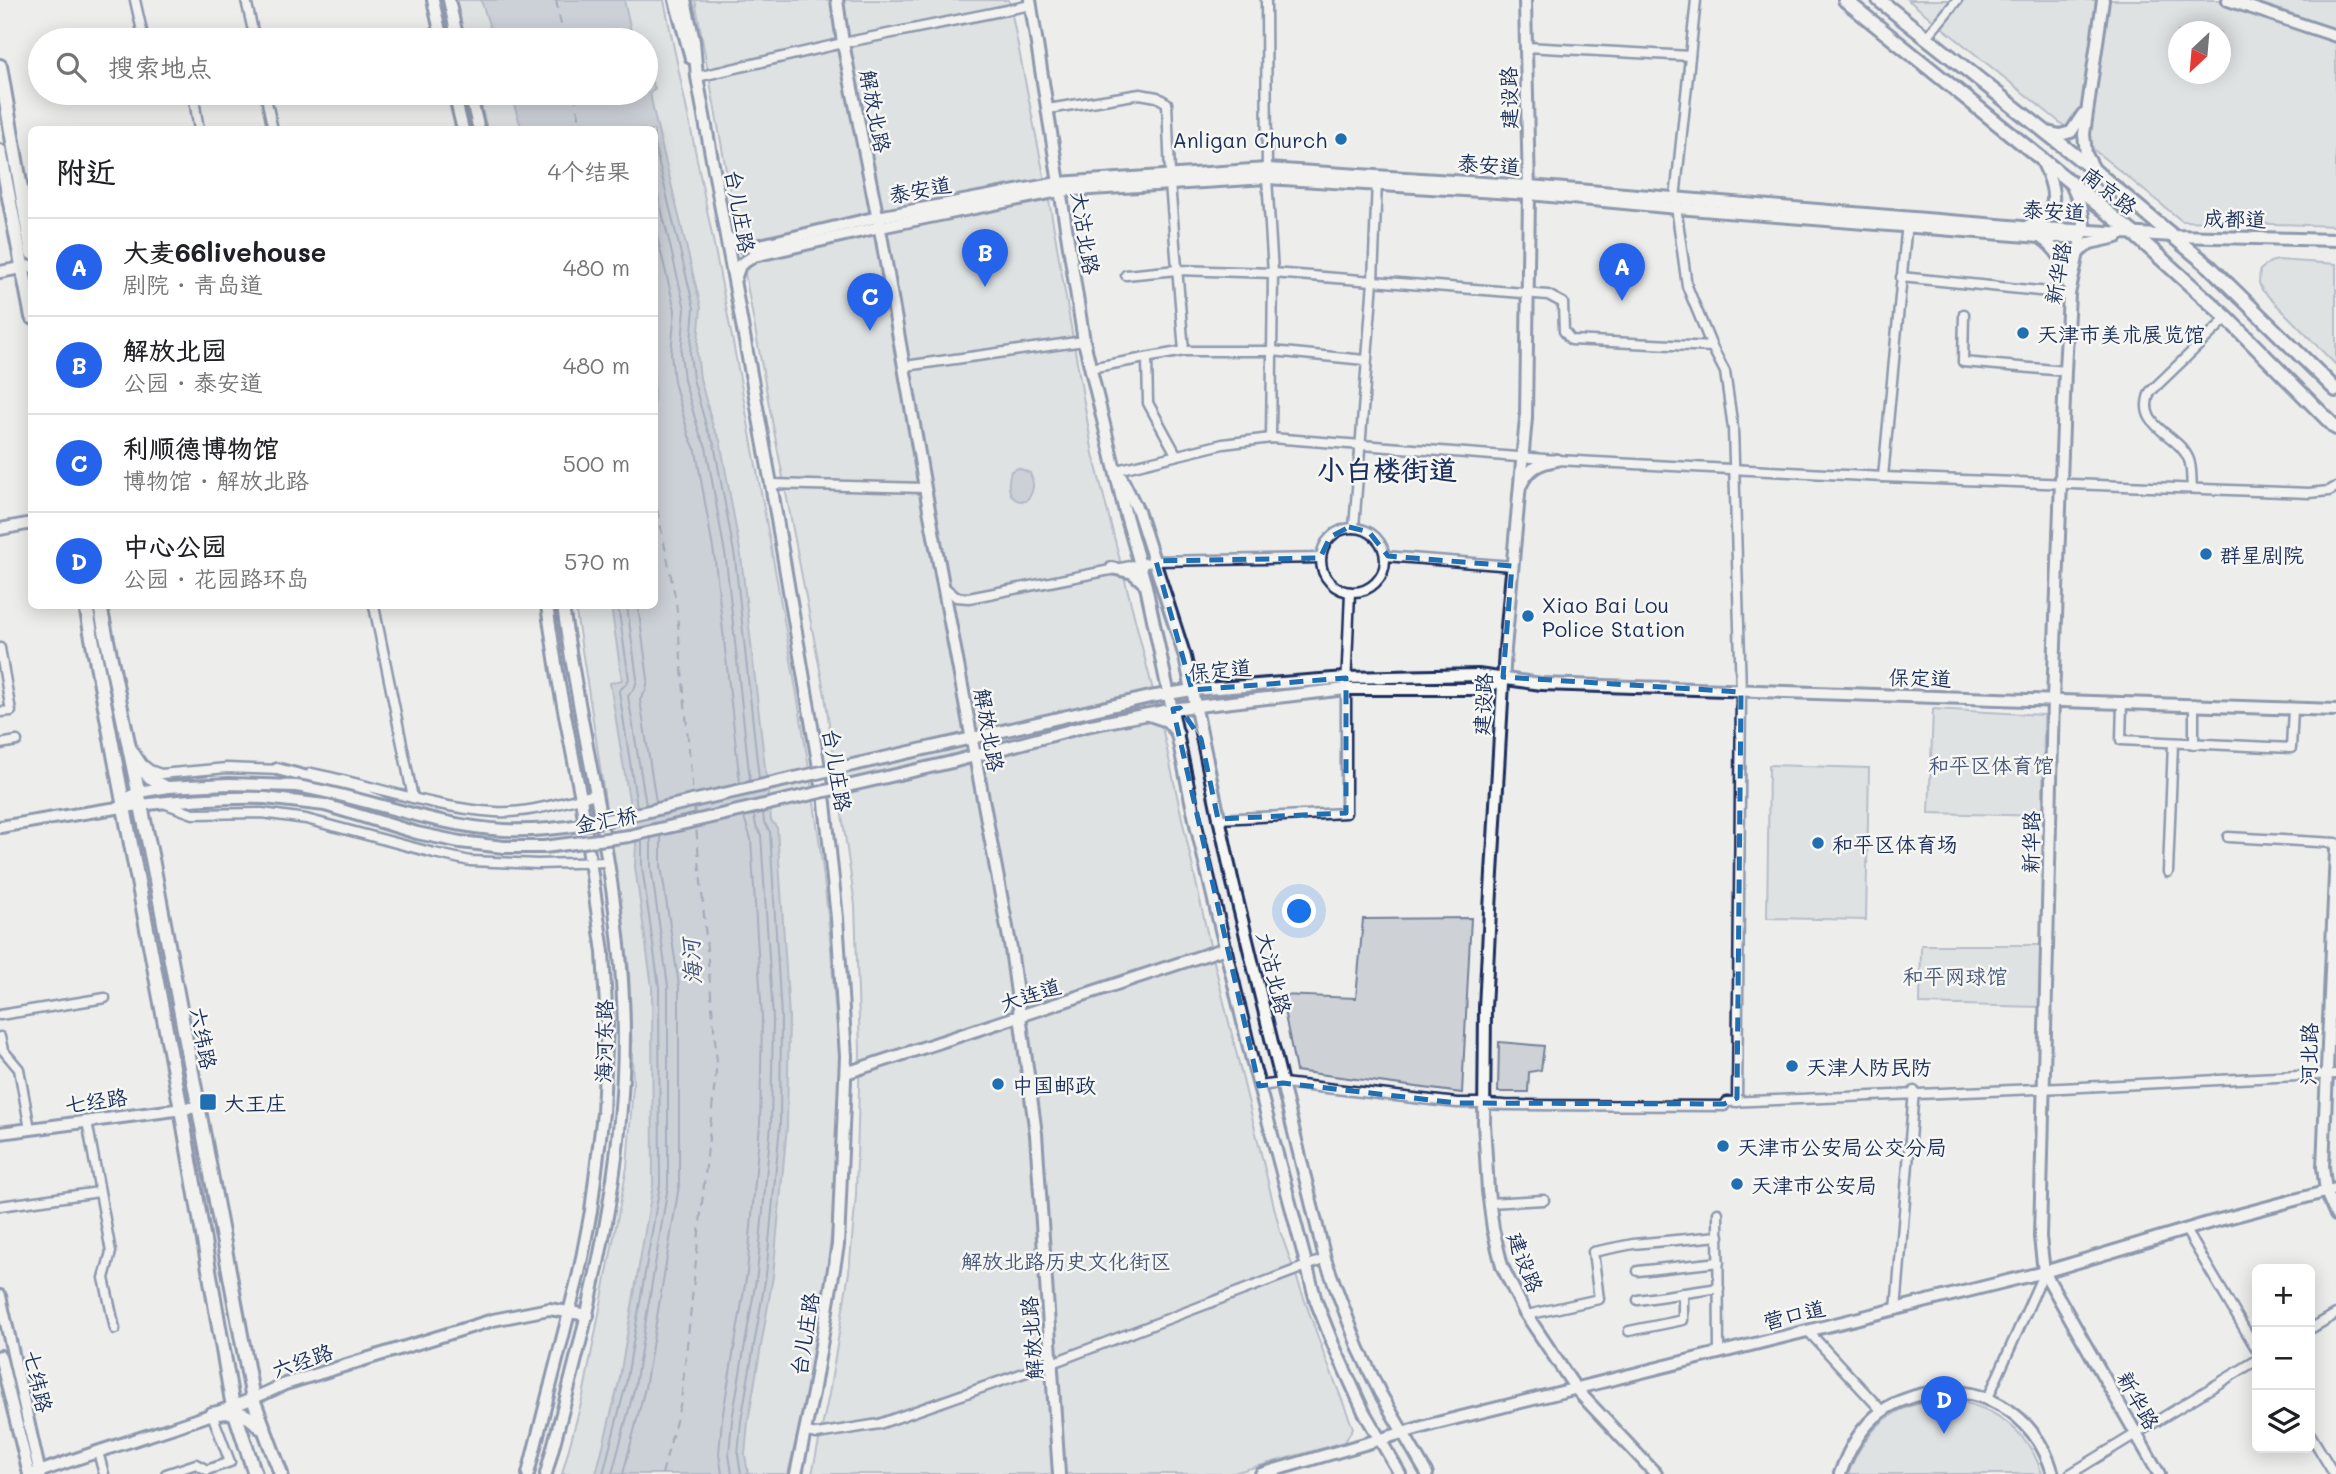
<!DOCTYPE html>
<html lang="zh">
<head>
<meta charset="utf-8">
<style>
	body { margin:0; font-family:Mali,"LXGW WenKai TC",sans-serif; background:#f2f2f2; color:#202124 }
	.controls { position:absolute; right:21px; bottom:21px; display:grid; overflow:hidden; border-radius:10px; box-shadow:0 4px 18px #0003 }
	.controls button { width:63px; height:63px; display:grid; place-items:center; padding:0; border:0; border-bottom:2px solid #e0e0e0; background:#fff; color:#202124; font:35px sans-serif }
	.compass { position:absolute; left:2168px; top:21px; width:63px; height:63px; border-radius:50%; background:#fff; box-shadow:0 4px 18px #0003; rotate:206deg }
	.you { position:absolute; left:1300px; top:912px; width:24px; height:24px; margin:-18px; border:5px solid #fff; border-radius:50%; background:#1a73e8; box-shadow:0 0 0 10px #1a73e833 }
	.badge { display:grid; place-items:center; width:46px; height:46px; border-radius:50%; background:#2563eb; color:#fff; font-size:23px; font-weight:700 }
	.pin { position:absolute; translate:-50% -58px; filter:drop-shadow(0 2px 4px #0008) }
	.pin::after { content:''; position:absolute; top:37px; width:24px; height:21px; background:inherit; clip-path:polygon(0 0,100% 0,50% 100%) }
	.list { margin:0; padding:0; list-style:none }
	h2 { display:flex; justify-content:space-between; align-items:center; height:91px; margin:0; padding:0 28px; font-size:30px }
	h2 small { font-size:23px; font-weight:400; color:#757577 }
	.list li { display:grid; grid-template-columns:46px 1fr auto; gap:21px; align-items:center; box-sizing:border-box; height:98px; padding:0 28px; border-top:2px solid #e0e0e0 }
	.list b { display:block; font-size:26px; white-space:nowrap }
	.list p { margin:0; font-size:23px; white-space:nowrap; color:#757577 }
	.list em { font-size:23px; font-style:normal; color:#757577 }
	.icon { flex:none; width:38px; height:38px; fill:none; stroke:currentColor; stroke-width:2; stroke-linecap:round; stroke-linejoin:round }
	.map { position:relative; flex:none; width:2336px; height:1474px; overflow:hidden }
	.search { position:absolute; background:#fff; box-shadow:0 4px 18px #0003; left:28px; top:28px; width:630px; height:77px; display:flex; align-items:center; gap:18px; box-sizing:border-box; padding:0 24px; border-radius:38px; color:#757577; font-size:26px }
	.panel { position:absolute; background:#fff; box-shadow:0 4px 18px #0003; left:28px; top:126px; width:630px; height:483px; border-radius:10px }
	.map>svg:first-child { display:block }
	.green { fill:#ced2d7; stroke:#74809a; stroke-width:2; fill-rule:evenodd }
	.water { fill:#a5acbc; stroke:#6e7a96; stroke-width:2 }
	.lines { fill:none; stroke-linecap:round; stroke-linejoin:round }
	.shore { stroke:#526184; stroke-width:2 }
	.ferry { stroke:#44547a; stroke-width:2; stroke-dasharray:9 7; stroke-linecap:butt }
	.street-casing { stroke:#1b2f5e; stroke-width:13 }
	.secondary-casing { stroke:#1b2f5e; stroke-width:16 }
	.primary-casing { stroke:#1b2f5e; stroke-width:18 }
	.street { stroke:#f6f6f2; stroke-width:8 }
	.secondary { stroke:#f6f6f2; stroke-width:10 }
	.primary { stroke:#f6f6f2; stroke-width:12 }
	.secondary-bridge-casing { stroke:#1b2f5e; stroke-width:16; stroke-linecap:butt }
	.secondary-bridge { stroke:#f6f6f2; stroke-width:10 }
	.marked { fill:none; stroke:#1f6fb2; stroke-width:5; stroke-dasharray:14 9; stroke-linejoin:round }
	.poi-dot { fill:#1f6fb2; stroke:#f6f6f2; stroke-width:2.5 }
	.labels { text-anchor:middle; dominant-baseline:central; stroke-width:5; stroke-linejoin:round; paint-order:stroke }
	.street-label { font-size:21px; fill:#1b2f5e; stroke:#f6f6f2 }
	.poi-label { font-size:21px; fill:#1b2f5e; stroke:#f6f6f2; text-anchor:start }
	.park-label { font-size:21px; fill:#48587c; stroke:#f6f6f2 }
	.water-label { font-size:23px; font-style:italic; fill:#44547a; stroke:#f6f6f2 }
	.district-label { font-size:28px; font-weight:bold; fill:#1b2f5e; stroke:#f6f6f2 }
</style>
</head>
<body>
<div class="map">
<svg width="2336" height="1474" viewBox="0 0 2336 1474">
	<rect width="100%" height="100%" fill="#edeeec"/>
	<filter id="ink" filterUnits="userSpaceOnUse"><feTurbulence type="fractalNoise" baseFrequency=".0143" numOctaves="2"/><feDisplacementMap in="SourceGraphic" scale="14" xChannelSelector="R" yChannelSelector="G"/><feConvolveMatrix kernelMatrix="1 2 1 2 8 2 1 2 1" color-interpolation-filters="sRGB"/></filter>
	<g filter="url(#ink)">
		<g class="green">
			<path d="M455 0H664C703 184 739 368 772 553 798 698 825 843 834 991 836 1020 840 1051 840 1081 839 1213 821 1346 788 1474H562L583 1396 612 1247 627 1167 633 1085 629 968 596 739 575 606H654V130L487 129 478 93H646V40H464Z"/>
			<polygon points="695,0 1009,0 1050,206 1093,454 1160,718 1208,937 1280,1231 1324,1354 1353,1428 1345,1442 1230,1474 812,1474 829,1394 849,1272 856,1195 860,1051 855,905 825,696 769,405"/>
			<path d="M1908 0H2336V226L2182 221ZM2178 32H2220V74H2178Z"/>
			<polygon points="2278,260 2336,264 2336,365 2262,290 2259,283 2260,270 2270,262"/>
			<polygon points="1933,709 2044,715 2043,816 1929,813"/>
			<polygon points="1769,765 1869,768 1866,920 1767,918"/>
			<polygon points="1471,918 1462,1093 1296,1071 1281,995 1356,998 1363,919"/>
			<polygon points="1921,945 2041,945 2040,1007 1920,1004"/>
			<polygon points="1499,1042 1544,1046 1541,1070 1529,1072 1528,1092 1498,1092"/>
			<path d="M1941 1400C1988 1401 2028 1428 2042 1474H1848C1865 1429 1892 1404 1941 1400Z"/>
		</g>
		<g class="water">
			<polygon points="481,0 624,0 633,40 494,40"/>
			<polygon points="646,72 655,88 650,93 655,118 701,307 697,353 700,378 713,427 720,440 741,556 771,820 777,828 789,1017 787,1126 773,1276 748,1422 745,1455 748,1474 596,1474 619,1382 653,1185 652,987 635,867 636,843 610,683 622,680 611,606 654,606 654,130 522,129 510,93 646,93"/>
			<path d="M1018 468 1030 473C1035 484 1034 492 1026 501 1007 503 1007 484 1011 471Z"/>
		</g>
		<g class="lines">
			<g class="shore">
				<polyline points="654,143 694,308 690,353 693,379 707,429 714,444 735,558 759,779"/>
				<polyline points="654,178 685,309 681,353 684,380 699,432 706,447 726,559 750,781"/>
				<polyline points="654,224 675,310 671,353 674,382 689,436 696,451 715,560 740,783"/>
				<polyline points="618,606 629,679 626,684 619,691 637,807"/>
				<polyline points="627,606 637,679 635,687 628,696 646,805"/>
				<polyline points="638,606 648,679 646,690 640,700 656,802"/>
				<polyline points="603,1474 626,1384 660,1185 659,987 642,867 642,840"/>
				<polyline points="612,1474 635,1386 668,1186 668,986 651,867 651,838"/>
				<polyline points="623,1474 645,1388 679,1186 679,986 661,866 661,836"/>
				<polyline points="722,1474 719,1454 722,1419 747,1273 760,1124 762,1018 751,839 744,817"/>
				<polyline points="732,1474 729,1454 732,1420 757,1274 771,1125 773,1018 761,835 756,826 754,815"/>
				<polyline points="741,1474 738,1455 741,1421 766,1275 780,1125 781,1017 770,832 764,822 763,813"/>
			</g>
			<g class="ferry">
				<polyline points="556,0 564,40"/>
				<polyline points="574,93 582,130"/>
				<polyline points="654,494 676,601 693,796"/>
				<polyline points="694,805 695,817"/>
				<polyline points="662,1474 681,1402 717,1062 696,826"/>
			</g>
			<g class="street-casing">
				<g id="street">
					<polyline points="135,0 144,40"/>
					<polyline points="246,0 255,40"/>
					<polyline points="1266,0 1267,178 1273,273 1271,438"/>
					<polyline points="1696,0 1675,199 1687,286 1712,347 1725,372 1733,428 1741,692 1737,1102"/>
					<polyline points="1926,38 1957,0"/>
					<polyline points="1526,47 1690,56"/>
					<polyline points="697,77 843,43 1031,5"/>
					<polyline points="193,93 199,130"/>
					<polyline points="265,93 273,130"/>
					<polyline points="1048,109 1140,94 1157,97 1167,103 1170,173"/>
					<polyline points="1170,184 1184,351"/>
					<polyline points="1126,275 1177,270 1273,273 1548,295 1563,303 1564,331 1571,340 1712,347"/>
					<polyline points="1901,277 2069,294"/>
					<polyline points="1964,314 1963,362 2065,371"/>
					<polyline points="1147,358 1148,403 1176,454"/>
					<polyline points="905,366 1084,341"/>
					<polyline points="1090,368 1184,351 1272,351 1365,360"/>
					<polyline points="1117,470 1223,444 1271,438 1557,460 1883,477 2309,493 2329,491 2336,487"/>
					<polyline points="1883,477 1907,222"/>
					<polyline points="771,484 925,488"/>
					<path d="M2192 488C2191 479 2192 468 2189 460 2179 433 2135 428 2150 392L2227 318"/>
					<circle cx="1353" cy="560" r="32"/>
					<polyline points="1354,528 1373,281 1377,181"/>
					<polyline points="1385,556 1512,566"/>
					<polyline points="943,586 956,597 969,598 1156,561 1321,558"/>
					<polyline points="374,606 413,798"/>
					<polyline points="0,648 11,711 0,712"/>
					<polyline points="2122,702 2121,740 2291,748 2293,709"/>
					<polyline points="0,744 17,741"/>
					<polyline points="2194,744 2194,704"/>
					<polyline points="131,747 142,764 150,770 161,774 227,768 280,770"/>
					<path d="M311 773C372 785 432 808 495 812 530 814 562 802 596 794"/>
					<polyline points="166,804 193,814 262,813 306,819 434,853 470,861 538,864 608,862"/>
					<polyline points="1218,819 1346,813 1346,689 1350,592"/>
					<polyline points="2228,837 2336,843"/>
					<polyline points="2168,872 2173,743"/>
					<polyline points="0,1015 105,998"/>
					<polyline points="0,1037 3,1050 19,1069 30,1129"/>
					<polyline points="1259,1086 1283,1083 1457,1103 1489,1103"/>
					<polyline points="1485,1104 1505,1105 1724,1106 1727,1102 2062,1088 2336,1074"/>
					<polyline points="87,1121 111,1252 104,1278 115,1329"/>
					<polyline points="1489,1203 1544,1200"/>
					<polyline points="0,1206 99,1192"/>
					<polyline points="1718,1213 1719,1352"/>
					<polyline points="2186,1230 2257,1350"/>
					<polyline points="1638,1271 1719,1262"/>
					<polyline points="1638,1300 1719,1288"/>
					<polyline points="1896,1310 1914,1091"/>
					<polyline points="1527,1315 1599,1299 1593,1252 1633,1244 1719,1236"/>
					<polyline points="2310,1329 2336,1314"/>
					<polyline points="1629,1331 1683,1320 1683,1293"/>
					<polyline points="1808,1331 1882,1411"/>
					<polyline points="1988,1398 2044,1272"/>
					<polyline points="806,1432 817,1434 879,1424 1052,1363 1325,1259"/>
					<polyline points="2310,1434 2334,1474"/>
					<polyline points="98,1452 104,1474"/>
					<polyline points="166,1474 196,1464 207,1470 230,1462 212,1414"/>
					<polyline points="2070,1474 2257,1360"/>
				</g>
			</g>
			<g class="secondary-casing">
				<g id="secondary">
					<polyline points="433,0 442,40"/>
					<polyline points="449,0 458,40"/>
					<polyline points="675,0 691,58"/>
					<polyline points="685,0 694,41 697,77 771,484 825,803 837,918 846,1056 838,1245 813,1393 796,1474"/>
					<polyline points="837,0 843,43 882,240 925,488 1011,949 1036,1134 1059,1474"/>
					<polyline points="1030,0 1084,341 1125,512 1146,586 1197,829 1251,1056 1316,1301 1333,1344 1364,1412 1400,1474"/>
					<polyline points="1525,0 1529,194 1526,418 1505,649 1491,891 1485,1008 1484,1123 1488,1191 1493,1229 1502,1266 1524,1311 1576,1389 1656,1474"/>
					<polyline points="2228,0 2336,36"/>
					<polyline points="454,93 463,130"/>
					<polyline points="470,93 479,130"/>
					<polyline points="2047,132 2060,135 2071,132 2083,114"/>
					<polyline points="2094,169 2086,154 2084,134 2103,0"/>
					<polyline points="2071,184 2082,209 2084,225 2069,294 2065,371 2053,700 2040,1237 2044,1272 2159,1474"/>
					<path d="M2029 225C2064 215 2054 185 2042 161"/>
					<polyline points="726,236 736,244 752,247 878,217 1058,183 1267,169 1529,186 2022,227 2174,236 2336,240"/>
					<path d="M2040 237C2058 249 2065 263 2068 284"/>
					<polyline points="2079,252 2090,243 2117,237"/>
					<polyline points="0,272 32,266"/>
					<polyline points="735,279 740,265 754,256 880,227 1059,191 1267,178 1529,194 1677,208 2040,237 2078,237"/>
					<polyline points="1120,475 1138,511 1185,657 1232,879 1325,1259 1359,1349 1380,1393 1427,1474"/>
					<path d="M1521 485C1529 468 1539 463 1557 460"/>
					<polyline points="0,529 32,523"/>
					<polyline points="1112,568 1133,573 1145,584"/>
					<polyline points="1149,715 1167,721 1178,734"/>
					<polyline points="946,744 1150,697 1192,690 1346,678 1478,675 1541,684 2336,710"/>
					<polyline points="131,760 150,778 165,786"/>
					<polyline points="952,762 1086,726 1180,708 1346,689 1483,689 1496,683 1503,677"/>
					<polyline points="277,769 350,788 388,805"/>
					<polyline points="124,807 131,796 139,792 168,787 229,784 296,786"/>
					<path d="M0 827C88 812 175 796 265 798"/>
					<polyline points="2336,850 2323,1167 2326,1192 2336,1215"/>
					<polyline points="846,1073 1226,948"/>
					<polyline points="0,1133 198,1107"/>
					<polyline points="0,1296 40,1474"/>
					<polyline points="0,1356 29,1474"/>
					<path d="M34 1474C117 1442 204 1423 285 1384L493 1320 549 1309 588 1315"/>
					<polyline points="528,1474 579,1273 591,1211 603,1113 607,1025 603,952 581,798 559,684 547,606"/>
					<path d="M546 1474C587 1319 631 1161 623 999 617 866 581 737 563 606"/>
					<polyline points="1261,1474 1433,1424 2044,1272 2208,1223 2336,1189"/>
					<path d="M1840 1474C1848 1451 1861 1427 1881 1412 1891 1404 1903 1400 1915 1396 1977 1379 2036 1412 2053 1474"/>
				</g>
			</g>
			<g class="primary-casing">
				<g id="primary">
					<polyline points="1845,0 2133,233 2227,318 2336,428"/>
					<polyline points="1879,0 2096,172 2210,267 2336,390"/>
					<polyline points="0,66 32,253"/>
					<polyline points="0,151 32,317"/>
					<polyline points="86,606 181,1109 233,1407 255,1474"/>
					<polyline points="100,606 153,864 253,1399 281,1474"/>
					<path d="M212 1414C233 1410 246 1411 260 1427"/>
				</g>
			</g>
			<use href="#street" class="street"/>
			<use href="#secondary" class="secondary"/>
			<use href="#primary" class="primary"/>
			<g class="secondary-bridge-casing">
				<g id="secondary-bridge">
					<path d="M296 786C366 797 432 826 504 830 569 833 634 814 697 800 780 781 863 763 946 744"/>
					<polyline points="265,798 325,805 417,833 460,842 504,847 544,847 629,836 952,762"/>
				</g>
			</g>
			<use href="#secondary-bridge" class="secondary-bridge"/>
		</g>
	</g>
	<path d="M0 0H2336V1474H0ZM1349 527 1369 532 1388 556 1512 566 1503 677 1741 692 1737 1098 1724 1104 1457 1103 1283 1083 1259 1086 1173 709 1180 708 1201 739 1218 819 1346 813V678L1192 690 1156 561 1320 558 1330 537Z" fill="#edeeec" fill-opacity=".55" fill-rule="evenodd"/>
	<path class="marked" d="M1349 527 1369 532 1388 556 1512 566 1503 677 1741 692 1737 1098 1724 1104 1457 1103 1283 1083 1259 1086 1173 709 1180 708 1201 739 1218 819 1346 813V678L1192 690 1156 561 1320 558 1330 537Z"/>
	<g class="poi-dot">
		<circle cx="1341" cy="139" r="7"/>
		<circle cx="2023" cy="333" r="7"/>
		<circle cx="2206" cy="554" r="7"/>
		<circle cx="1528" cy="616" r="7"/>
		<circle cx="1818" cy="843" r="7"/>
		<circle cx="1792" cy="1066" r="7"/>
		<circle cx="998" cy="1084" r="7"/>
		<rect x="199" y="1093" width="18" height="18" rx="3.5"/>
		<circle cx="1723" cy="1146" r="7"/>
		<circle cx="1737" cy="1184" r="7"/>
	</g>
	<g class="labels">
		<g class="street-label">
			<text transform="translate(1508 98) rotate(-91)">建设路</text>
			<text transform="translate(876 111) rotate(79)">解放北路</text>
			<text transform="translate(1489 164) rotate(4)">泰安道</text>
			<text transform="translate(920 189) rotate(-11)">泰安道</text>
			<text transform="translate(2110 190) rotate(38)">南京路</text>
			<text transform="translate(2054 210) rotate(3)">泰安道</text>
			<text transform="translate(741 211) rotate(80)">台儿庄路</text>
			<text transform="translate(2235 218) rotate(1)">成都道</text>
			<text transform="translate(1086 233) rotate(81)">大沽北路</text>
			<text transform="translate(2057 273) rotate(-80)">新华路</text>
			<text transform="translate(1220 669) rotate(-5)">保定道</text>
			<text transform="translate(1920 677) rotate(2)">保定道</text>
			<text transform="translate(1482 704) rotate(-87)">建设路</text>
			<text transform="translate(990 730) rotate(80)">解放北路</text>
			<text transform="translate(838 770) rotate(81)">台儿庄路</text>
			<text transform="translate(606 819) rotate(-10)">金汇桥</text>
			<text transform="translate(2030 842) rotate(-89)">新华路</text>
			<text transform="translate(1275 973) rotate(76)">大沽北路</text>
			<text transform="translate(1030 994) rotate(-18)">大连道</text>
			<text transform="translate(204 1038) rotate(79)">六纬路</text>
			<text transform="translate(603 1041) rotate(-89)">海河东路</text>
			<text transform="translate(2308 1054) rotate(-89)">河北路</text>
			<text transform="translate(96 1100) rotate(-8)">七经路</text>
			<text transform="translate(1526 1262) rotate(69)">建设路</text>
			<text transform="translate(1794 1314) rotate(-14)">营口道</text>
			<text transform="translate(804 1334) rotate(-81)">台儿庄路</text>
			<text transform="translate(1031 1338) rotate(-94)">解放北路</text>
			<text transform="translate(302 1360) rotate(-19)">六经路</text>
			<text transform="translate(39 1381) rotate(77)">七纬路</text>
			<text transform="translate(2139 1400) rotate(61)">新华路</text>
		</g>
		<g class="poi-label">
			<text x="1327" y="139" text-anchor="end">Anligan Church</text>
			<text x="2037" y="333">天津市美术展览馆</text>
			<text x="2220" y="554">群星剧院</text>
			<text x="1542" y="604">Xiao Bai Lou<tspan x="1542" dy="24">Police Station</tspan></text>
			<text x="1832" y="843">和平区体育场</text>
			<text x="1806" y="1066">天津人防民防</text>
			<text x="1012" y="1084">中国邮政</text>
			<text x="224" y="1102">大王庄</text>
			<text x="1737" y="1146">天津市公安局公交分局</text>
			<text x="1751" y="1184">天津市公安局</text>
		</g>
		<g class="park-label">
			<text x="1991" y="764">和平区体育馆</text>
			<text x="1955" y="975">和平网球馆</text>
			<text x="1066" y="1260">解放北路历史文化街区</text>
		</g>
		<g class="water-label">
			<text transform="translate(691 962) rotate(-94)">海河</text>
		</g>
		<g class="district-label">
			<text x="1387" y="469">小白楼街道</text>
		</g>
	</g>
</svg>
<div class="controls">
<button>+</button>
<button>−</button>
<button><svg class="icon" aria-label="layers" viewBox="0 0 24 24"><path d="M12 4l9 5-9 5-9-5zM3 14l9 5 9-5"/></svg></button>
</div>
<svg class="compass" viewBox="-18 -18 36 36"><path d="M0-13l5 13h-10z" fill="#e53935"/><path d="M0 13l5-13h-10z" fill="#757577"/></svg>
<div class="you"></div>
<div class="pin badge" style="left:1622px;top:301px">A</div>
<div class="pin badge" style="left:985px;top:287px">B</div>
<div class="pin badge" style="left:870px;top:331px">C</div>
<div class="pin badge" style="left:1944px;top:1434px">D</div>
<div class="search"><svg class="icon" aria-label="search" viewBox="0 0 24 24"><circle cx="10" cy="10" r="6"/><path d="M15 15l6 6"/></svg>搜索地点</div>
<section class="panel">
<h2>附近<small>4个结果</small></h2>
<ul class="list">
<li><span class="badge">A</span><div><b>大麦66livehouse</b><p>剧院 · 青岛道</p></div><em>480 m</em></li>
<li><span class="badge">B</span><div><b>解放北园</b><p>公园 · 泰安道</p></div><em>480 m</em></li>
<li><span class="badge">C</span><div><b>利顺德博物馆</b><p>博物馆 · 解放北路</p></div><em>500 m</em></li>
<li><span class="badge">D</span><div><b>中心公园</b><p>公园 · 花园路环岛</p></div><em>570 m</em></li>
</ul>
</section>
</div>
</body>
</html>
